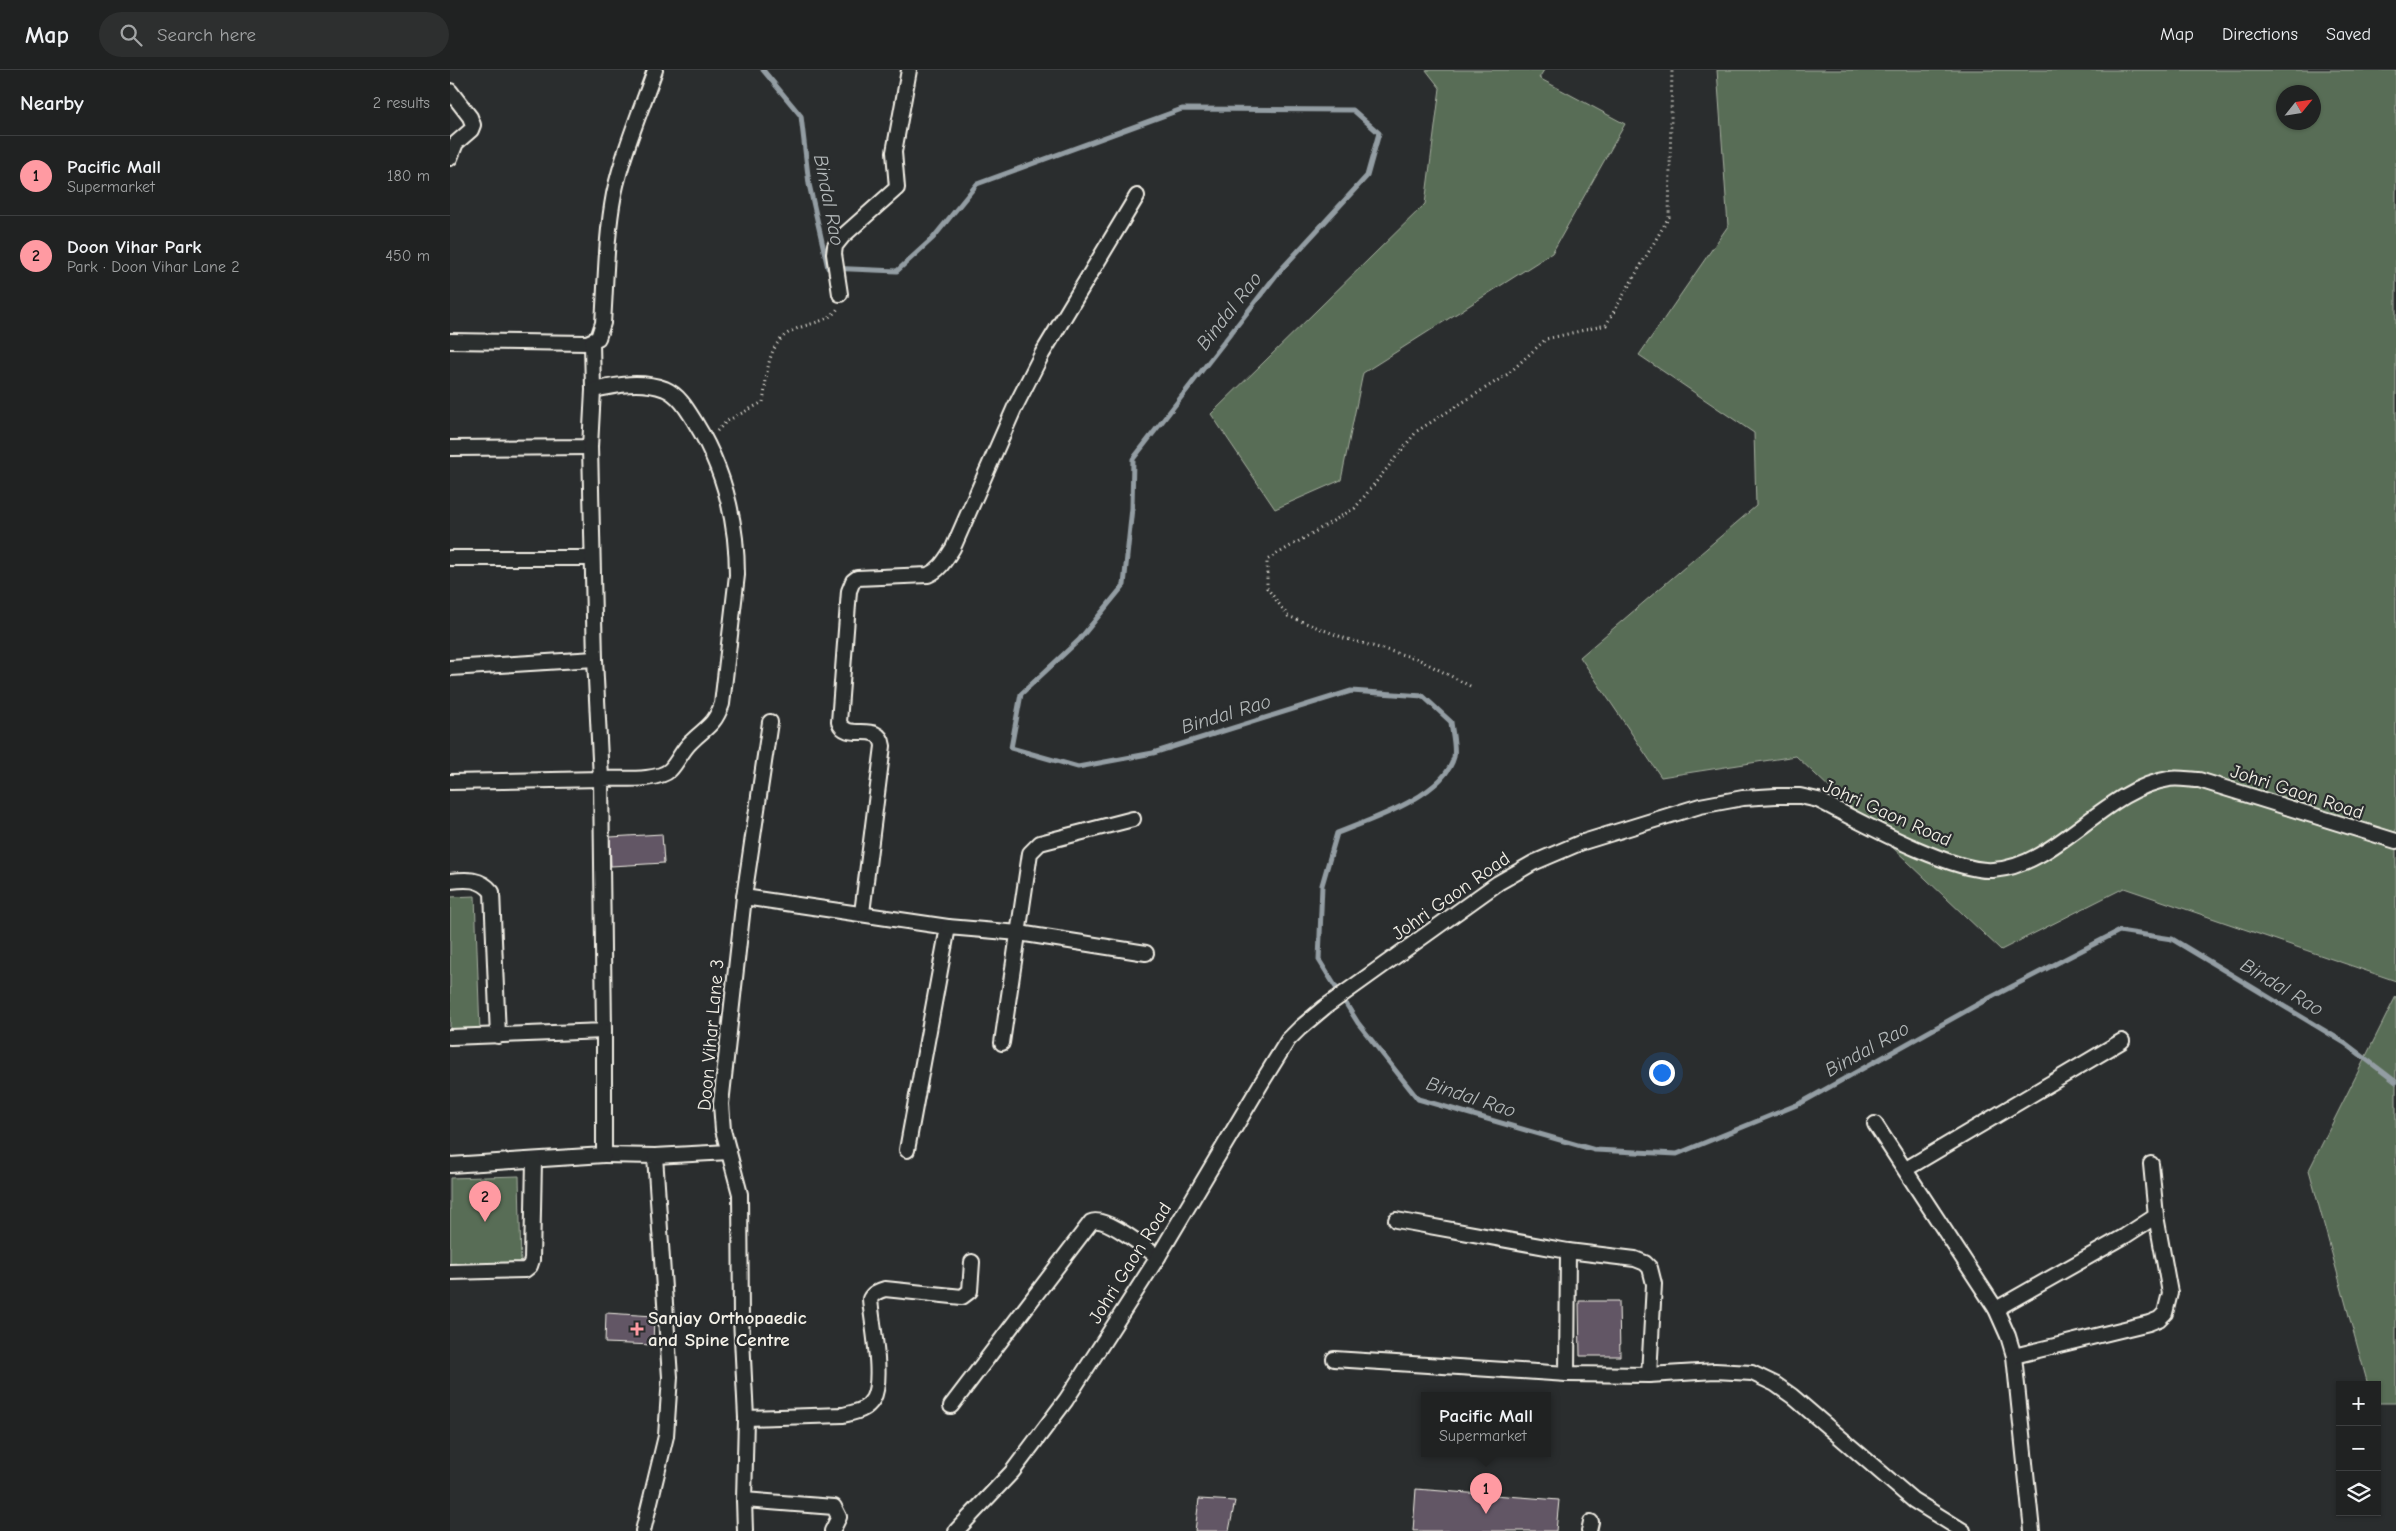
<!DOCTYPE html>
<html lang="en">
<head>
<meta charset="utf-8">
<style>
	body { margin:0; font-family:"Comic Neue",sans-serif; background:#2d2f2f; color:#f1f3f6 }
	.controls { position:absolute; right:15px; bottom:15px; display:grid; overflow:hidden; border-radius:0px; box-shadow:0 1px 4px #0004 }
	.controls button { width:45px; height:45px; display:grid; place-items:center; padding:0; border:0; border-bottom:1px solid #3d3f40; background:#202222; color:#f1f3f6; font:25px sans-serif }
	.compass { position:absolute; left:1826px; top:15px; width:45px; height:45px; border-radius:50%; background:#202222; box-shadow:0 1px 4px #0004; rotate:60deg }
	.you { position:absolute; left:1211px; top:1002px; width:18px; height:18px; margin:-12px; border:4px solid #fff; border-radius:50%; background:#1a73e8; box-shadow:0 0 0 8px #1a73e833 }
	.badge { display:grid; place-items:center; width:32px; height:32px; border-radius:50%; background:#ff9aa2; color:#111; font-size:16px; font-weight:700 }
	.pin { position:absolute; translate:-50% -41px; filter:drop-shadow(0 1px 2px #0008) }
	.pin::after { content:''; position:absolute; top:26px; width:18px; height:15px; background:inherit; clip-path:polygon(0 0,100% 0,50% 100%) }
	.popup { position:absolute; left:971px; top:1322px; width:130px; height:65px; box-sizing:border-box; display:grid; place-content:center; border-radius:0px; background:#202222; filter:drop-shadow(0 1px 4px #0005); font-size:16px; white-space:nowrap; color:#a2a4a5 }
	.popup b { font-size:19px; color:#f1f3f6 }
	.popup::after { content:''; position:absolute; left:50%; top:100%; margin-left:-10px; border:10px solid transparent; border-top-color:#202222 }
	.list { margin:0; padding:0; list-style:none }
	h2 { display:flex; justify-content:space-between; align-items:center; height:65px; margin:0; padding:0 20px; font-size:21px }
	h2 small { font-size:16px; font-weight:400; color:#a2a4a5 }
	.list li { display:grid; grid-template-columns:32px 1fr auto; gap:15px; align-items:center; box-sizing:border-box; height:80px; padding:0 20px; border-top:1px solid #3d3f40 }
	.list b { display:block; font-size:19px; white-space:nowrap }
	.list p { margin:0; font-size:16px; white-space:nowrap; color:#a2a4a5 }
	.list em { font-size:16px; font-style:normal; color:#a2a4a5 }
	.icon { flex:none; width:28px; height:28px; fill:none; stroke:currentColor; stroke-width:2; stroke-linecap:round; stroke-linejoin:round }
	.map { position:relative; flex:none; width:1946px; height:1461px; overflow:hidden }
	header { display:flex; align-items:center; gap:30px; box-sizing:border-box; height:70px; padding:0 25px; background:#202222; border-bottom:1px solid #3d3f40 }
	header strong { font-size:24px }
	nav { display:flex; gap:28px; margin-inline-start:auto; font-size:18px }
	.search { width:350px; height:45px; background:#2d2f2f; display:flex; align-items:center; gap:12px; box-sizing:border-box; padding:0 18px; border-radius:28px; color:#a2a4a5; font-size:19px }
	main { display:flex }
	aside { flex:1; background:#202222 }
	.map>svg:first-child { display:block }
	.green { fill:#596d57; stroke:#a6afa0; fill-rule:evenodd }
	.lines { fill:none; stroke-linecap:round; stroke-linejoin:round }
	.stream { stroke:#939da3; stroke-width:5 }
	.building { fill:#625765; stroke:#f4f1e8 }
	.minor-casing { stroke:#f4f1e8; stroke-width:18 }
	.path { stroke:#f4f1e8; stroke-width:3; stroke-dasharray:1 4; stroke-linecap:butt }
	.minor { stroke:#2a2d2e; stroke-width:14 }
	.poi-dot { fill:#ff9aa2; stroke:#2a2d2e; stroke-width:2 }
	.labels { text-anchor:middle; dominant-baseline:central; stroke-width:4.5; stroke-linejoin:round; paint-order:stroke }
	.street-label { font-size:19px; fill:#f4f1e8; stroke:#2a2d2e }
	.poi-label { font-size:19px; font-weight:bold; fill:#f4f1e8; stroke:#2a2d2e; text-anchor:start }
	.water-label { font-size:20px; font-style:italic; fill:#b4b9ba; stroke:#2a2d2e }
</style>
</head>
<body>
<header>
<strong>Map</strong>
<div class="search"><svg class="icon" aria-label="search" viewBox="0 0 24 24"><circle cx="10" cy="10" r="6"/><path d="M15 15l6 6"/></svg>Search here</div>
<nav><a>Map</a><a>Directions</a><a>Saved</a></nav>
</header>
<main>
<aside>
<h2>Nearby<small>2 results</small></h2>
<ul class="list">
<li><span class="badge">1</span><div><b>Pacific Mall</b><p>Supermarket</p></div><em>180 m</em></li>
<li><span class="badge">2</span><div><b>Doon Vihar Park</b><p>Park · Doon Vihar Lane 2</p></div><em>450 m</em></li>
</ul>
</aside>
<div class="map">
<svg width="1946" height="1461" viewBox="0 0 1946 1461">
	<rect width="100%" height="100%" fill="#2a2d2e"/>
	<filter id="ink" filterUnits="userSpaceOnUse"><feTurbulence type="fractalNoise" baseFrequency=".02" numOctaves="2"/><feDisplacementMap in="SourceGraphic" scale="10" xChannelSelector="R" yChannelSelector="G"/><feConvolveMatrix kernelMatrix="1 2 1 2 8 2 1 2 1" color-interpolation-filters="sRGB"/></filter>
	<g filter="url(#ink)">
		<g class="green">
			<polygon points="976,0 1094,0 1089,8 1175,54 1102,183 913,303 891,410 825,439 761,344 975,134 990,18"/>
			<path d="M1267 0H1946V911L1674 818 1551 880 1346 686 1211 707 1130 587 1306 436 1304 363 1189 285 1278 156ZM1834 22H1864V52H1834Z"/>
			<polygon points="25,826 30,961 0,962 0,827"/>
			<polygon points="1946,926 1946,1333 1927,1333 1927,1315 1918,1315 1859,1100"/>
			<polygon points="69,1106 71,1197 0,1199 0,1108"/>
		</g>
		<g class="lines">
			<path class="stream" d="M313 0 351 46 359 114 378 198 447 201 483 168 527 114 732 39 903 40 929 63 917 106 827 204 683 389 682 438 674 515 629 570 571 624 561 678 628 697 703 683 901 621 973 626 1001 652C1002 662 1006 677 1004 687 994 726 920 750 887 763L872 815 869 890 908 953 968 1029 1145 1080 1227 1084 1349 1034 1532 932 1669 861 1722 869 1895 973 1946 1012"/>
		</g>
		<g class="building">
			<polygon points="212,764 214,793 161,796 160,767"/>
			<polygon points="1129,1231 1169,1231 1170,1286 1130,1286"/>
			<polygon points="156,1243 204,1246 203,1275 155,1273"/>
			<polygon points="966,1419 1109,1430 1106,1461 963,1461"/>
			<polygon points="749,1429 785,1431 779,1461 745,1461"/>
		</g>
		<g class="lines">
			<g class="minor-casing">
				<g id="minor">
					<polyline points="0,21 20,47 23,55 21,60 6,73 0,88"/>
					<polyline points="390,224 384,184 385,176 393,166 447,118 444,82 459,0"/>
					<path d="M0 271 137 273 148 268 153 253C156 210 156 166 164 124 173 82 191 40 205 0"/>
					<polyline points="0,378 140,377 143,320 142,272"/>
					<polyline points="0,488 142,488"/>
					<polyline points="0,598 145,589"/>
					<polyline points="0,712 151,709 145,589 140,377"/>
					<path d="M0 811C16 809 31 808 42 822L48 966"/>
					<polyline points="294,827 498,857 457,1080"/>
					<path d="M412 843 433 676C430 650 396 673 389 652L399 521 403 511 407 508 478 505C490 500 496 489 503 478L564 339 592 284 687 126"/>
					<polyline points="498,857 569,863 696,883"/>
					<path d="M0 967 154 961 151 709C169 708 207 712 220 700 228 692 232 680 241 672 256 657 264 656 272 634L287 505C287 450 274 399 245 352 237 339 229 325 215 319 191 310 167 315 143 320"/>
					<polyline points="552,973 580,783 590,773 683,749"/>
					<polyline points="1425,1054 1546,1239 1558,1266 1564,1286 1582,1461"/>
					<polyline points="154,1085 205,1086 220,1307 216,1366 193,1461"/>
					<polyline points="205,1086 279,1082"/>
					<polyline points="0,1095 154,1085 154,961"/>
					<polyline points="1456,1099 1672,971"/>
					<polyline points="946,1150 1118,1181 1185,1189 1195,1193 1200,1198 1204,1214 1199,1305"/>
					<polyline points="0,1202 75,1200 80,1196 82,1190 84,1090"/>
					<polyline points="1546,1239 1675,1166 1706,1146"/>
					<polyline points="1564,1286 1699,1253 1709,1249 1715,1243 1720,1223 1706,1146 1701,1094"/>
					<polyline points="884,1289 1117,1304 1199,1305 1265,1301 1302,1303 1325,1314 1342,1326 1463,1430 1513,1461"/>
					<polyline points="1117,1304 1118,1181"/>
					<path d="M501 1336 641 1152C655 1145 695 1178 708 1187"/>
					<path d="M296 1348 393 1345C405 1342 416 1341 423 1329 434 1309 422 1254 420 1229 423 1223 428 1221 435 1219L512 1227 520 1221 522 1192"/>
					<polyline points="294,1430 384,1437 389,1447 382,1461"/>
					<polyline points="295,1461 294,1430 296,1348 291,1248 290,1124 273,1060 271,1034 294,827 320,652"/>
					<path d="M506 1461 562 1402 616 1330 708 1187 812 1012 838 970 850 958 875 937 1048 813 1083 793 1130 773 1250 736 1293 728 1326 726H1350L1368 730C1407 750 1502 803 1543 800 1607 796 1654 719 1719 709 1728 707 1740 710 1749 710L1946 771"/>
					<polyline points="1139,1461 1141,1452"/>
				</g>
			</g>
			<g class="path">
				<path d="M267 361 277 351 313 332C316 316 316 296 323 281 338 248 375 260 388 238"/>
				<polyline points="1020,616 968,589 894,568 838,546 817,518 817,490 905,438 967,361 1058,304 1096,269 1156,255 1219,147 1222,0"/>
			</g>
			<use href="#minor" class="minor"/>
		</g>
	</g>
	<path class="poi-dot" d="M184.5 1251.5h5v5h5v5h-5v5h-5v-5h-5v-5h5z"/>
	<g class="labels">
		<g class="street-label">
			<text transform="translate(1847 722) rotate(18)">Johri Gaon Road</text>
			<text transform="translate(1437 743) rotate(24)">Johri Gaon Road</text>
			<text transform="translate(1001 826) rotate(-35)">Johri Gaon Road</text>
			<text transform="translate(261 965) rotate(-85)">Doon Vihar Lane 3</text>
			<text transform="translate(680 1193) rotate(-58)">Johri Gaon Road</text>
		</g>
		<g class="poi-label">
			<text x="198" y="1248">Sanjay Orthopaedic<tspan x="198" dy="22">and Spine Centre</tspan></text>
		</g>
		<g class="water-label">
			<text transform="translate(379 130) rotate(79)">Bindal Rao</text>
			<text transform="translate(779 241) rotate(-52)">Bindal Rao</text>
			<text transform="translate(776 644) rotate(-17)">Bindal Rao</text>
			<text transform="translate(1832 917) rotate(31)">Bindal Rao</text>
			<text transform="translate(1417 979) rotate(-29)">Bindal Rao</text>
			<text transform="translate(1021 1027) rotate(18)">Bindal Rao</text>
		</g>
	</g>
</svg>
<div class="controls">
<button>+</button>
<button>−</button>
<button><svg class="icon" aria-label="layers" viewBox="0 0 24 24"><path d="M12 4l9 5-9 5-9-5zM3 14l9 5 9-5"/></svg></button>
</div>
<svg class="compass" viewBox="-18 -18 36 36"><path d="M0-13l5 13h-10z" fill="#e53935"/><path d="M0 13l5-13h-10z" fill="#a2a4a5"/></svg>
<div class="you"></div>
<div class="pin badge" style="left:1036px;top:1444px">1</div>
<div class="popup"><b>Pacific Mall</b>Supermarket</div>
<div class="pin badge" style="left:35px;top:1152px">2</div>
</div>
</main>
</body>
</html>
